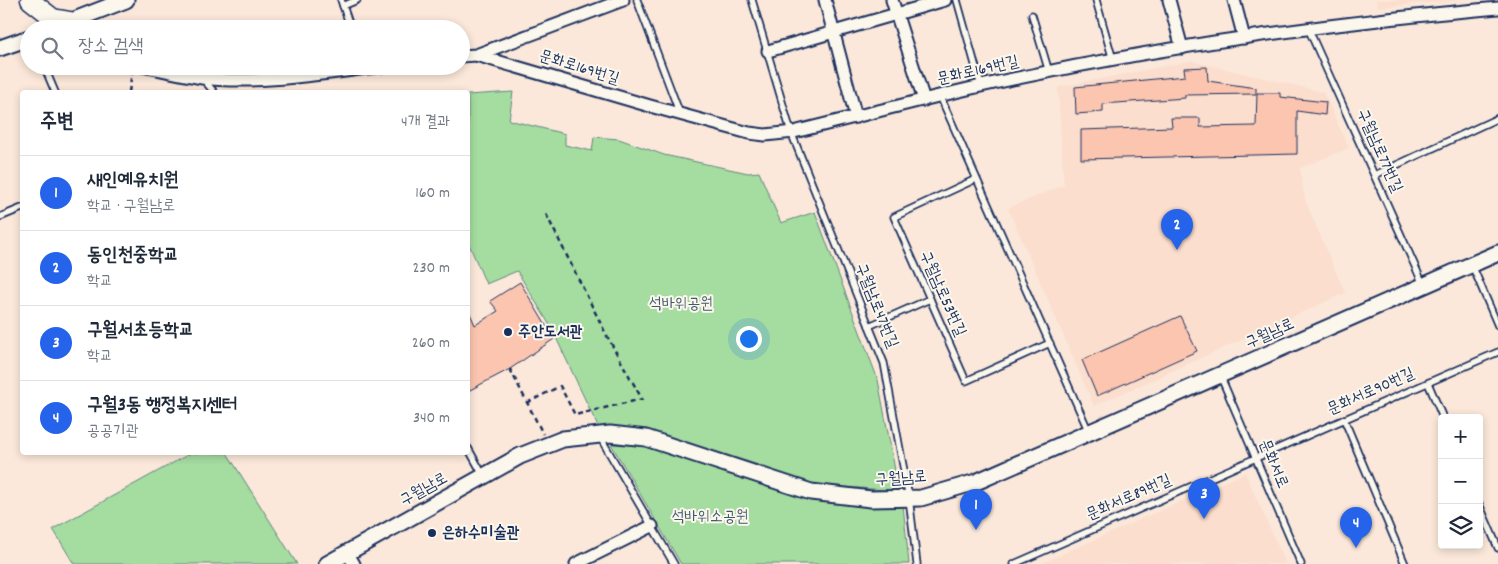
<!DOCTYPE html>
<html lang="ko">
<head>
<meta charset="utf-8">
<style>
	body { margin:0; font-family:Dekko,"Poor Story",sans-serif; background:#f6f6f7; color:#1f2937 }
	.controls { position:absolute; right:15px; bottom:15px; display:grid; overflow:hidden; border-radius:5px; box-shadow:0 2px 8px #0003 }
	.controls button { width:45px; height:45px; display:grid; place-items:center; padding:0; border:0; border-bottom:1px solid #e0e1e3; background:#fff; color:#1f2937; font:25px sans-serif }
	.you { position:absolute; left:748px; top:338px; width:18px; height:18px; margin:-12px; border:4px solid #fff; border-radius:50%; background:#1a73e8; box-shadow:0 0 0 8px #1a73e833 }
	.badge { display:grid; place-items:center; width:32px; height:32px; border-radius:50%; background:#2563eb; color:#fff; font-size:16px; font-weight:700 }
	.pin { position:absolute; translate:-50% -41px; filter:drop-shadow(0 1px 2px #0008) }
	.pin::after { content:''; position:absolute; top:26px; width:18px; height:15px; background:inherit; clip-path:polygon(0 0,100% 0,50% 100%) }
	.list { margin:0; padding:0; list-style:none }
	h2 { display:flex; justify-content:space-between; align-items:center; height:65px; margin:0; padding:0 20px; font-size:21px }
	h2 small { font-size:16px; font-weight:400; color:#747a83 }
	.list li { display:grid; grid-template-columns:32px 1fr auto; gap:15px; align-items:center; box-sizing:border-box; height:75px; padding:0 20px; border-top:1px solid #e0e1e3 }
	.list b { display:block; font-size:19px; white-space:nowrap }
	.list p { margin:0; font-size:16px; white-space:nowrap; color:#747a83 }
	.list em { font-size:16px; font-style:normal; color:#747a83 }
	.icon { flex:none; width:28px; height:28px; fill:none; stroke:currentColor; stroke-width:2; stroke-linecap:round; stroke-linejoin:round }
	.map { position:relative; flex:none; width:1498px; height:564px; overflow:hidden }
	.search { position:absolute; background:#fff; box-shadow:0 2px 8px #0003; left:20px; top:20px; width:450px; height:55px; display:flex; align-items:center; gap:12px; box-sizing:border-box; padding:0 18px; border-radius:28px; color:#747a83; font-size:19px }
	.panel { position:absolute; background:#fff; box-shadow:0 2px 8px #0003; left:20px; top:90px; width:450px; height:365px; border-radius:5px }
	.map>svg:first-child { display:block }
	.built { fill:#fbdecd }
	.green { fill:#a5dca0; stroke:#60867f }
	.building { fill:#fcc5b0; stroke:#1b2f5e }
	.lines { fill:none; stroke-linecap:round; stroke-linejoin:round }
	.lane-casing { stroke:#1b2f5e; stroke-width:9 }
	.street-casing { stroke:#1b2f5e; stroke-width:15 }
	.secondary-casing { stroke:#1b2f5e; stroke-width:19 }
	.primary-casing { stroke:#1b2f5e; stroke-width:21 }
	.path { stroke:#1b2f5e; stroke-width:2.5; stroke-dasharray:5 4; stroke-linecap:butt }
	.lane { stroke:#fbf7ec; stroke-width:5.5 }
	.street { stroke:#fbf7ec; stroke-width:11 }
	.secondary { stroke:#fbf7ec; stroke-width:15 }
	.primary { stroke:#fbf7ec; stroke-width:18 }
	.poi-dot { fill:#1b2f5e; stroke:#fbf7ec; stroke-width:2 }
	.labels { text-anchor:middle; dominant-baseline:central; stroke-width:4; stroke-linejoin:round; paint-order:stroke }
	.street-label { font-size:16px; fill:#1b2f5e; stroke:#fbf7ec }
	.park-label { font-size:16px; fill:#3e5a6e; stroke:#fbf7ec }
	.poi-label { font-size:16px; font-weight:bold; fill:#1b2f5e; stroke:#fbf7ec; text-anchor:start }
</style>
</head>
<body>
<div class="map">
<svg width="1498" height="564" viewBox="0 0 1498 564">
	<rect width="100%" height="100%" fill="#fbe8da"/>
	<filter id="ink" filterUnits="userSpaceOnUse"><feTurbulence type="fractalNoise" baseFrequency=".02" numOctaves="2"/><feDisplacementMap in="SourceGraphic" scale="10" xChannelSelector="R" yChannelSelector="G"/><feConvolveMatrix kernelMatrix="1 2 1 2 8 2 1 2 1" color-interpolation-filters="sRGB"/></filter>
	<g filter="url(#ink)">
		<g class="built">
			<polygon points="1376,0 1463,0 1378,7"/>
			<polygon points="1191,61 1323,92 1349,148 1300,168 1305,200 1345,293 1094,406 1008,208 1064,185 1058,87"/>
			<polygon points="1245,473 1286,564 1040,564"/>
		</g>
		<g class="green">
			<polygon points="513,92 509,120 565,134 565,145 592,151 594,137 619,139 664,155 748,173 759,172 781,223 815,212 878,380 899,491 807,484 650,431 599,429 551,327 517,271 486,284 468,242 468,95"/>
			<polygon points="611,444 644,446 820,502 878,507 903,505 909,564 681,564"/>
			<polygon points="191,453 227,453 297,564 74,564 53,529"/>
		</g>
		<g class="building">
			<polygon points="1207,67 1208,81 1256,88 1256,94 1185,95 1185,98 1103,104 1103,112 1076,114 1075,87 1185,76 1184,68"/>
			<polygon points="1257,93 1280,93 1280,97 1326,102 1325,115 1297,111 1297,154 1081,159 1081,130 1172,127 1171,118 1200,118 1200,127 1256,126"/>
			<polygon points="520,282 554,339 510,369 468,391 468,309 475,325 498,311 490,301"/>
			<polygon points="1180,316 1197,351 1097,396 1082,360"/>
		</g>
		<g class="lines">
			<g class="lane-casing">
				<g id="lane">
					<polyline points="341,0 351,29"/>
					<polyline points="637,0 680,114"/>
					<polyline points="752,0 791,132 884,363 909,498 917,564"/>
					<polyline points="957,0 981,86"/>
					<polyline points="1096,0 1113,60"/>
					<polyline points="343,6 357,0"/>
					<polyline points="1032,15 1049,72"/>
					<polyline points="1308,28 1423,284"/>
					<polyline points="44,66 55,92"/>
					<polyline points="204,80 214,92"/>
					<polyline points="940,96 1089,432"/>
					<polyline points="1375,175 1498,118"/>
					<polyline points="976,179 894,217 966,381 1050,343"/>
					<polyline points="0,217 22,208"/>
					<polyline points="1472,265 1498,326"/>
					<polyline points="869,326 930,299"/>
					<polyline points="1220,375 1301,564"/>
					<polyline points="1428,383 1443,418"/>
					<polyline points="1344,419 1405,564"/>
					<polyline points="600,437 674,564"/>
					<polyline points="468,448 483,475"/>
					<polyline points="1479,504 1498,548"/>
					<polyline points="1014,564 1498,352"/>
				</g>
			</g>
			<g class="street-casing">
				<g id="street">
					<polyline points="825,0 856,117"/>
					<polyline points="892,0 924,100"/>
					<polyline points="1169,0 1182,48"/>
					<polyline points="1234,0 1244,38"/>
					<polyline points="768,51 945,0"/>
					<path d="M476 55 650 106 749 133 765 135 794 132C856 117 919 100 981 86 1151 48 1325 23 1498 8"/>
					<polyline points="461,56 476,55 623,0"/>
					<path d="M142 66C162 70 182 75 202 78 258 85 327 73 382 66"/>
					<polyline points="347,552 354,564"/>
					<polyline points="576,564 652,526"/>
				</g>
			</g>
			<g class="secondary-casing">
				<g id="secondary">
					<polyline points="51,29 126,0"/>
					<polyline points="0,48 29,38"/>
					<polyline points="327,564 520,456 563,439 610,434 646,438 811,492 871,499 921,498 976,482 1498,253"/>
				</g>
			</g>
			<g class="primary-casing">
				<polyline id="primary" points="30,0 53,18 70,21"/>
			</g>
			<g class="path">
				<polyline points="129,92 132,72"/>
				<polyline points="510,369 543,434"/>
				<polyline points="527,403 560,386 575,415 642,399 607,336 545,212"/>
			</g>
			<use href="#lane" class="lane"/>
			<use href="#street" class="street"/>
			<use href="#secondary" class="secondary"/>
			<use href="#primary" class="primary"/>
		</g>
	</g>
	<g class="poi-dot">
		<circle cx="508" cy="332" r="5"/>
		<circle cx="432" cy="533" r="5"/>
	</g>
	<g class="labels">
		<g class="street-label">
			<text transform="translate(579 68) rotate(17)">문화로169번길</text>
			<text transform="translate(978 71) rotate(-13)">문화로169번길</text>
			<text transform="translate(1379 151) rotate(66)">구월남로77번길</text>
			<text transform="translate(942 294) rotate(66)">구월남로53번길</text>
			<text transform="translate(876 306) rotate(68)">구월남로47번길</text>
			<text transform="translate(1270 334) rotate(-24)">구월남로</text>
			<text transform="translate(1371 392) rotate(-24)">문화서로90번길</text>
			<text transform="translate(1273 464) rotate(67)">문화서로</text>
			<text transform="translate(901 479) rotate(-4)">구월남로</text>
			<text transform="translate(424 490) rotate(-29)">구월남로</text>
			<text transform="translate(1129 498) rotate(-24)">문화서로89번길</text>
		</g>
		<g class="park-label">
			<text x="681" y="304">석바위공원</text>
			<text x="710" y="517">석바위소공원</text>
		</g>
		<g class="poi-label">
			<text x="518" y="332">주안도서관</text>
			<text x="442" y="533">은하수미술관</text>
		</g>
	</g>
</svg>
<div class="controls">
<button>+</button>
<button>−</button>
<button><svg class="icon" aria-label="layers" viewBox="0 0 24 24"><path d="M12 4l9 5-9 5-9-5zM3 14l9 5 9-5"/></svg></button>
</div>
<div class="you"></div>
<div class="pin badge" style="left:976px;top:530px">1</div>
<div class="pin badge" style="left:1177px;top:250px">2</div>
<div class="pin badge" style="left:1204px;top:519px">3</div>
<div class="pin badge" style="left:1356px;top:548px">4</div>
<div class="search"><svg class="icon" aria-label="search" viewBox="0 0 24 24"><circle cx="10" cy="10" r="6"/><path d="M15 15l6 6"/></svg>장소 검색</div>
<section class="panel">
<h2>주변<small>4개 결과</small></h2>
<ul class="list">
<li><span class="badge">1</span><div><b>새인예유치원</b><p>학교 · 구월남로</p></div><em>160 m</em></li>
<li><span class="badge">2</span><div><b>동인천중학교</b><p>학교</p></div><em>230 m</em></li>
<li><span class="badge">3</span><div><b>구월서초등학교</b><p>학교</p></div><em>260 m</em></li>
<li><span class="badge">4</span><div><b>구월3동 행정복지센터</b><p>공공기관</p></div><em>340 m</em></li>
</ul>
</section>
</div>
</body>
</html>
